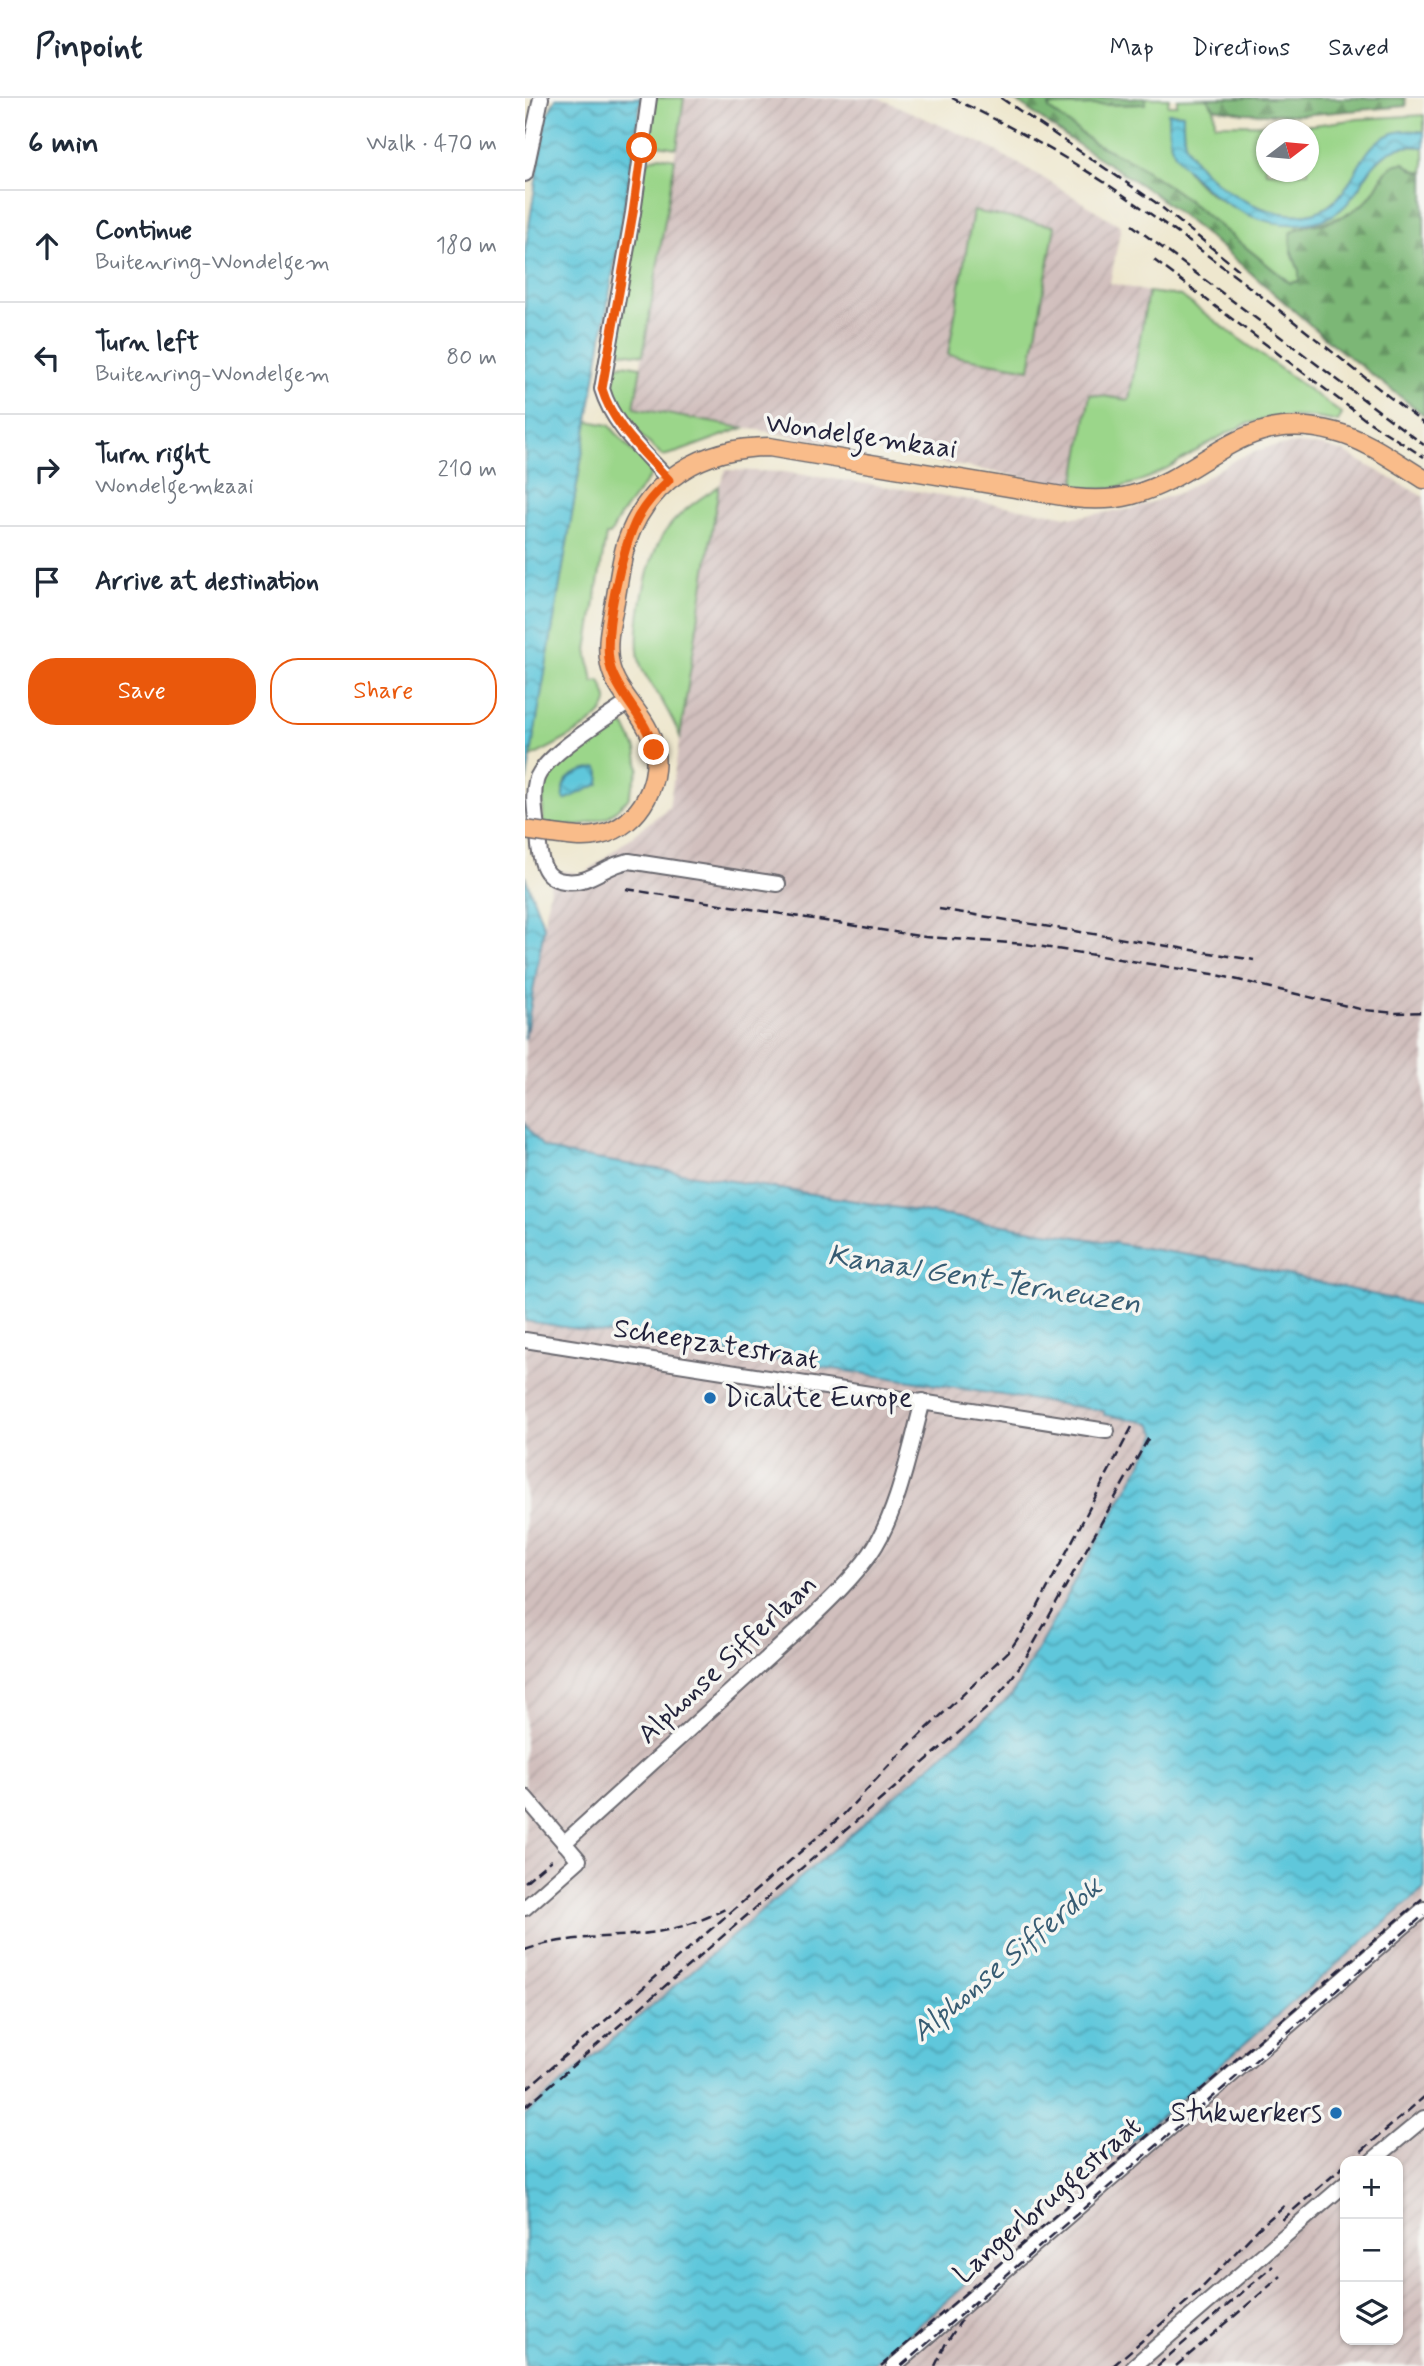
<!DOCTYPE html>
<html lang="en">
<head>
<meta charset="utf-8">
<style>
	body { margin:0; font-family:Mynerve,sans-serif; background:#f6f6f7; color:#1f2937 }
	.controls { position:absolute; right:21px; bottom:21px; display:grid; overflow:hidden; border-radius:14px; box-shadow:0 2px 5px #0004 }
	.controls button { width:63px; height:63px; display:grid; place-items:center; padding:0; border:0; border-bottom:2px solid #e0e1e3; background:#fff; color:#1f2937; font:35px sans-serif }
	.compass { position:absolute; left:731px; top:21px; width:63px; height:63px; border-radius:50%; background:#fff; box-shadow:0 2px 5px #0004; rotate:74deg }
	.stop { position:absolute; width:21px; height:21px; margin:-16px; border:5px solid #ea580c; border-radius:50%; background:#fff }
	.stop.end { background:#ea580c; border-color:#fff; box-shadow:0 2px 7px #0008 }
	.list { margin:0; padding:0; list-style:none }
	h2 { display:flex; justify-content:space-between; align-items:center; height:91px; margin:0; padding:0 28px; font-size:30px }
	h2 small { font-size:23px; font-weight:400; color:#747a83 }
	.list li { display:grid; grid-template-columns:46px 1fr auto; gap:21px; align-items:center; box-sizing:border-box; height:112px; padding:0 28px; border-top:2px solid #e0e1e3 }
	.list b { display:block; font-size:26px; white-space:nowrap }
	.list p { margin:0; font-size:23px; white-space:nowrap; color:#747a83 }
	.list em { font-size:23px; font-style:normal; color:#747a83 }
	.actions { display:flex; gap:14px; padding:21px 28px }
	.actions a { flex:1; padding:16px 0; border:2px solid #ea580c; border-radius:28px; text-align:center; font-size:24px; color:#ea580c }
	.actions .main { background:#ea580c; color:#fff }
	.icon { flex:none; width:38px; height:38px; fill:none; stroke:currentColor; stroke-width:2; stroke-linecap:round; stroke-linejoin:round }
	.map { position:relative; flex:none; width:899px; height:2268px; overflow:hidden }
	header { display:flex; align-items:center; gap:42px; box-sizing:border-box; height:98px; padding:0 35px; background:#fff; border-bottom:2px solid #e0e1e3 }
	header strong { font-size:33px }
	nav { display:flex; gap:38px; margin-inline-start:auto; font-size:24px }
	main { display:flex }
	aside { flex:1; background:#fff }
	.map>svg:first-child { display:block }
	.industrial { fill:url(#industrial-furrows); fill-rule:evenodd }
	.grass { fill:#9bd68a; stroke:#5e7c62; stroke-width:2; fill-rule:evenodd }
	.forest { fill:url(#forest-firs); stroke:#4f6c58; stroke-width:2 }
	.water { fill:url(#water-waves); stroke:#40748b; stroke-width:2 }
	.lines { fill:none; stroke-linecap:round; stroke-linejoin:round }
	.minor-casing { stroke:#69676e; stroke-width:18 }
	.major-casing { stroke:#69676e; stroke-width:21 }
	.minor { stroke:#fff; stroke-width:14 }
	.major { stroke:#f9bc8a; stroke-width:18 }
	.rail { stroke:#22223b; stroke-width:2.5; stroke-dasharray:10 5; stroke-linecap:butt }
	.major-bridge-casing { stroke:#69676e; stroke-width:21; stroke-linecap:butt }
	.major-bridge { stroke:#f9bc8a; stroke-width:18 }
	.route { stroke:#ea580c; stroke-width:9 }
	.poi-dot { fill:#1f6fb2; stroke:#f6f6f2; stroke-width:2.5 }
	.labels { text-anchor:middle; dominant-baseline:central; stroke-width:7; stroke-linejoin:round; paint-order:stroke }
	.street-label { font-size:28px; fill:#22223b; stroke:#f6f6f2 }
	.poi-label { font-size:28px; fill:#22223b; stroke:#f6f6f2; text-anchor:start }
	.water-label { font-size:30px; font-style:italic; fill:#375c73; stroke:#f6f6f2 }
</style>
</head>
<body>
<header>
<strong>Pinpoint</strong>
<nav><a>Map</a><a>Directions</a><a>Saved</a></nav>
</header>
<main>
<aside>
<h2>6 min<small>Walk · 470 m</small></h2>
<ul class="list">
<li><svg class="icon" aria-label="ahead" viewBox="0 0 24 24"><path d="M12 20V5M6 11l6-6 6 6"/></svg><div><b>Continue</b><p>Buitenring-Wondelgem</p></div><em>180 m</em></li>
<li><svg class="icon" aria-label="left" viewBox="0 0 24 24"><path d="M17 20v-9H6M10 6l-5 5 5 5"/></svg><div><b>Turn left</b><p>Buitenring-Wondelgem</p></div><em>80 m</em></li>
<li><svg class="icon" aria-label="right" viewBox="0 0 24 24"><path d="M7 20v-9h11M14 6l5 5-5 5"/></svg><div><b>Turn right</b><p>Wondelgemkaai</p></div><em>210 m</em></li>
<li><svg class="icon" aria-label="arrive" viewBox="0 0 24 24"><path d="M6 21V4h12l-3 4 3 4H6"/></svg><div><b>Arrive at destination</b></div></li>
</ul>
<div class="actions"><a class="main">Save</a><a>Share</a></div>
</aside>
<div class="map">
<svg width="899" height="2268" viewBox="0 0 899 2268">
	<defs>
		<pattern id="industrial-furrows" width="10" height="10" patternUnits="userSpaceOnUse" patternTransform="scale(1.75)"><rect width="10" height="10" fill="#d1bfbd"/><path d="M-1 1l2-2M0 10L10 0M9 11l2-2" fill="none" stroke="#b3a4a3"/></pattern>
		<pattern id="forest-firs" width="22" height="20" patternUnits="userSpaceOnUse" patternTransform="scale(1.75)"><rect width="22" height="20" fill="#7cb776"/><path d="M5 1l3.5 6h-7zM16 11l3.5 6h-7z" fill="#659462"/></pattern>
		<pattern id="water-waves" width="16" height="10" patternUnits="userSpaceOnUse" patternTransform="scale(1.75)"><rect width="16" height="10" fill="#5fc7db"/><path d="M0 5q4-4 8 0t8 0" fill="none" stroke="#4ea1b3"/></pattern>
	</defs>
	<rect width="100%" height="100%" fill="#f6f6f2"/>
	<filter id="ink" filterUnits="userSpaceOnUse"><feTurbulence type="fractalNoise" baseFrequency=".0143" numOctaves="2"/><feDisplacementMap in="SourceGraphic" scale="14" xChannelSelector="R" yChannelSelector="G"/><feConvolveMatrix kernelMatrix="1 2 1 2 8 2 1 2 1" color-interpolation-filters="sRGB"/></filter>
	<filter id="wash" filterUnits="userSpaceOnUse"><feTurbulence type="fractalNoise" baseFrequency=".00686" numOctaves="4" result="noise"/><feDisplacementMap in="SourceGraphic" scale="28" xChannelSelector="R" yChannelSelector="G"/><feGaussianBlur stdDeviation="1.57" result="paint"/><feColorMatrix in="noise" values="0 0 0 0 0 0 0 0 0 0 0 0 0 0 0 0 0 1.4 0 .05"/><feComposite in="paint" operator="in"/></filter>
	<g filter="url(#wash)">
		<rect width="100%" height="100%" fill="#eee7ce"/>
		<g class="industrial">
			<polygon points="159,0 354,0 458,46 510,75 596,128 585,185 623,194 604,303 565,296 549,388 109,310"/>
			<polygon points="771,346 798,348 819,354 899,399 899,1208 706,1164 40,1056 18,1049 0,1026 0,938 28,772 59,776 144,709 194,388 201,372 259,374 385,392 549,419 607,411 656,394 713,360 744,349"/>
			<polygon points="0,1223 580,1313 580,1317 626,1325 632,1338 487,1597 0,2017"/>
			<path d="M899 1791V2268H346ZM820 2063H873V2242H820Z"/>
		</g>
		<g class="grass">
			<polygon points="130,0 159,0 152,50 133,47 125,35"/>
			<path d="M621 0H644L643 7H652V1L682 0 689 10 690 26 788 27 833 21 899 17V34C828 22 840 98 791 114 748 128 678 87 661 47 657 37 658 26 658 16L643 15C647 29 654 62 662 72 689 110 730 116 772 127L835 90 843 72 865 52 882 48 899 49V75L889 72 879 65 859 74C843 116 812 122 772 130L766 152 774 173V183L765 185 655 96 609 64 569 45 524 11V8L620 6ZM741 32H783V74H741Z"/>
			<polygon points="135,58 150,61 118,257 96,254 91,245 119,72 124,62"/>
			<polygon points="448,113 530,128 505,271 423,257"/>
			<path d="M623 194 656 198 817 316 813 324C783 317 752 316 722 326 666 347 615 406 549 388L565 296 604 302Z"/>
			<polygon points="98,266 116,269 109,310 218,330 153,354 138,358 118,340 107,325 104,329 83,302 87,271"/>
			<path d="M63 323 84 327 106 352 122 365 126 377 95 418 85 437H81L62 552 68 584 75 583C78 590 83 598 82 604 78 626 24 649 5 660Z"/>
			<path d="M194 388 155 639C148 620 138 604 127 587 123 581 118 575 116 568 106 539 121 464 138 437 151 416 174 401 194 388Z"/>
			<polygon points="87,627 100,628 111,651 114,670 103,701 83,719 53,728 18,726 18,689 30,665"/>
		</g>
		<g class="forest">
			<path d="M487 0H621L620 6 524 8V11L569 45 609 64 655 96 765 185 774 183V173L766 152V135C776 127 790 127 803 124 815 121 828 113 838 106 855 94 855 65 879 65L889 72 899 75V317L806 245 696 149 627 94 543 40Z"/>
			<polygon points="682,0 880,0 881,8 775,17 719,15 689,10"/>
		</g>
		<g class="water">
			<polygon points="31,0 116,0 109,52 0,692 0,153 21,19"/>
			<path d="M643 15 658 16C658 26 657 37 661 47 678 87 748 128 791 114 840 98 827 22 899 34V49C835 40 846 106 797 122 750 136 705 114 671 81 661 71 651 61 646 47 643 37 643 26 643 15Z"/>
			<path d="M73 670 75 675 74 686 40 702C31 679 55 672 73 670Z"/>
			<polygon points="0,778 19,829 0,941"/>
			<polygon points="0,1026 18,1049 40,1056 706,1164 899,1208 899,1791 346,2268 0,2268 0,2017 487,1597 632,1337 626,1325 579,1317 579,1313 0,1223"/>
		</g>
	</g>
	<g filter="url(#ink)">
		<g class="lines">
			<g class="minor-casing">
				<g id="minor">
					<path d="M124 0 108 115 77 291C88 328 119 354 144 382"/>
					<polyline points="0,76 16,0"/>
					<path d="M104 604C82 620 17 658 11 683 6 703 13 728 14 748 16 765 20 781 39 783 66 787 79 767 104 763L253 786"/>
					<polyline points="0,1242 582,1333"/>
					<polyline points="0,1699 54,1762 0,1810"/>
					<path d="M39 1745 282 1524C304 1503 327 1481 345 1456 373 1416 385 1350 398 1303"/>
					<polyline points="847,2063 899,2020"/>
					<polyline points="369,2268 899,1811"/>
					<polyline points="609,2268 820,2086"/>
				</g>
			</g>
			<g class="major-casing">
				<path id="major" d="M27 736C43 738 59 741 75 737 116 728 140 680 127 641 118 614 91 595 85 567 80 544 87 521 91 498 94 481 96 463 101 446 123 381 178 349 244 349L549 400C568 402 588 402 607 397 684 376 715 309 810 334 842 342 871 364 899 381"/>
			</g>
			<use href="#minor" class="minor"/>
			<use href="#major" class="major"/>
			<g class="rail">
				<path d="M427 0C481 26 535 55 585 88 694 161 796 246 899 326"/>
				<polyline points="476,0 630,104 713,171"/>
				<polyline points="607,127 899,347"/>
				<polyline points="629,162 841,322 899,359"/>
				<polyline points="101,791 400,839 500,846 688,876 839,912 871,915 899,914"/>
				<polyline points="414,811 729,862"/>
				<polyline points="0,1784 26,1762"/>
				<path d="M0 1852C41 1837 82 1841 124 1835 151 1832 177 1823 202 1810"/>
				<polyline points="0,1992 318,1717 372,1659 485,1552 509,1516 607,1329"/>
				<polyline points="0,2009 462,1610 484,1584 503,1556 624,1339"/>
				<polyline points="825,2063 899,1999"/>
				<polyline points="757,2122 820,2067"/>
				<polyline points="356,2268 899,1799"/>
				<polyline points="376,2268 899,1817"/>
				<polyline points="410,2268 420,2247 436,2223"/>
				<polyline points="588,2268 674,2193 733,2131 760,2107"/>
				<polyline points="632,2268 748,2168"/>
				<polyline points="651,2268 756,2178"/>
			</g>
			<g class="major-bridge-casing">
				<polyline id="major-bridge" points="0,732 27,736"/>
			</g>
			<use href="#major-bridge" class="major-bridge"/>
		</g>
	</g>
	<g class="lines" filter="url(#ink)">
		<path class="route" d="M117 50 108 115 77 291C88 328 119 354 144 382 132 393 121 405 113 419 97 448 76 540 86 571 96 601 122 621 129 652"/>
	</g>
	<g class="poi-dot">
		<circle cx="185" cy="1300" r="7"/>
		<circle cx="811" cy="2015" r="7"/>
	</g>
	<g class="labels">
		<g class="street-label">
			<text transform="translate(336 339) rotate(8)">Wondelgemkaai</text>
			<text transform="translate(191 1247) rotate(9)">Scheepzatestraat</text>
			<text transform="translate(203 1562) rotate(-43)">Alphonse Sifferlaan</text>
			<text transform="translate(523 2103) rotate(-41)">Langerbruggestraat</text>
		</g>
		<g class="poi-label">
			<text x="199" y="1300">Dicalite Europe</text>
			<text x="797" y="2015" text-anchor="end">Stukwerkers</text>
		</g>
		<g class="water-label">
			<text transform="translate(459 1182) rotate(9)">Kanaal Gent-Terneuzen</text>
			<text transform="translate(482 1862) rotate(-40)">Alphonse Sifferdok</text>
		</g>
	</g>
</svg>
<div class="controls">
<button>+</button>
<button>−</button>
<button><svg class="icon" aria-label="layers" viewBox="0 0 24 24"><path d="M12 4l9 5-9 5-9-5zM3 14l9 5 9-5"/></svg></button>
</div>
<svg class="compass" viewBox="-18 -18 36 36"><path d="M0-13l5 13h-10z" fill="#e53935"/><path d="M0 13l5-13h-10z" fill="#747a83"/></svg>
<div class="stop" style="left:117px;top:50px"></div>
<div class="stop end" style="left:129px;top:652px"></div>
</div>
</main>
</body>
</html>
